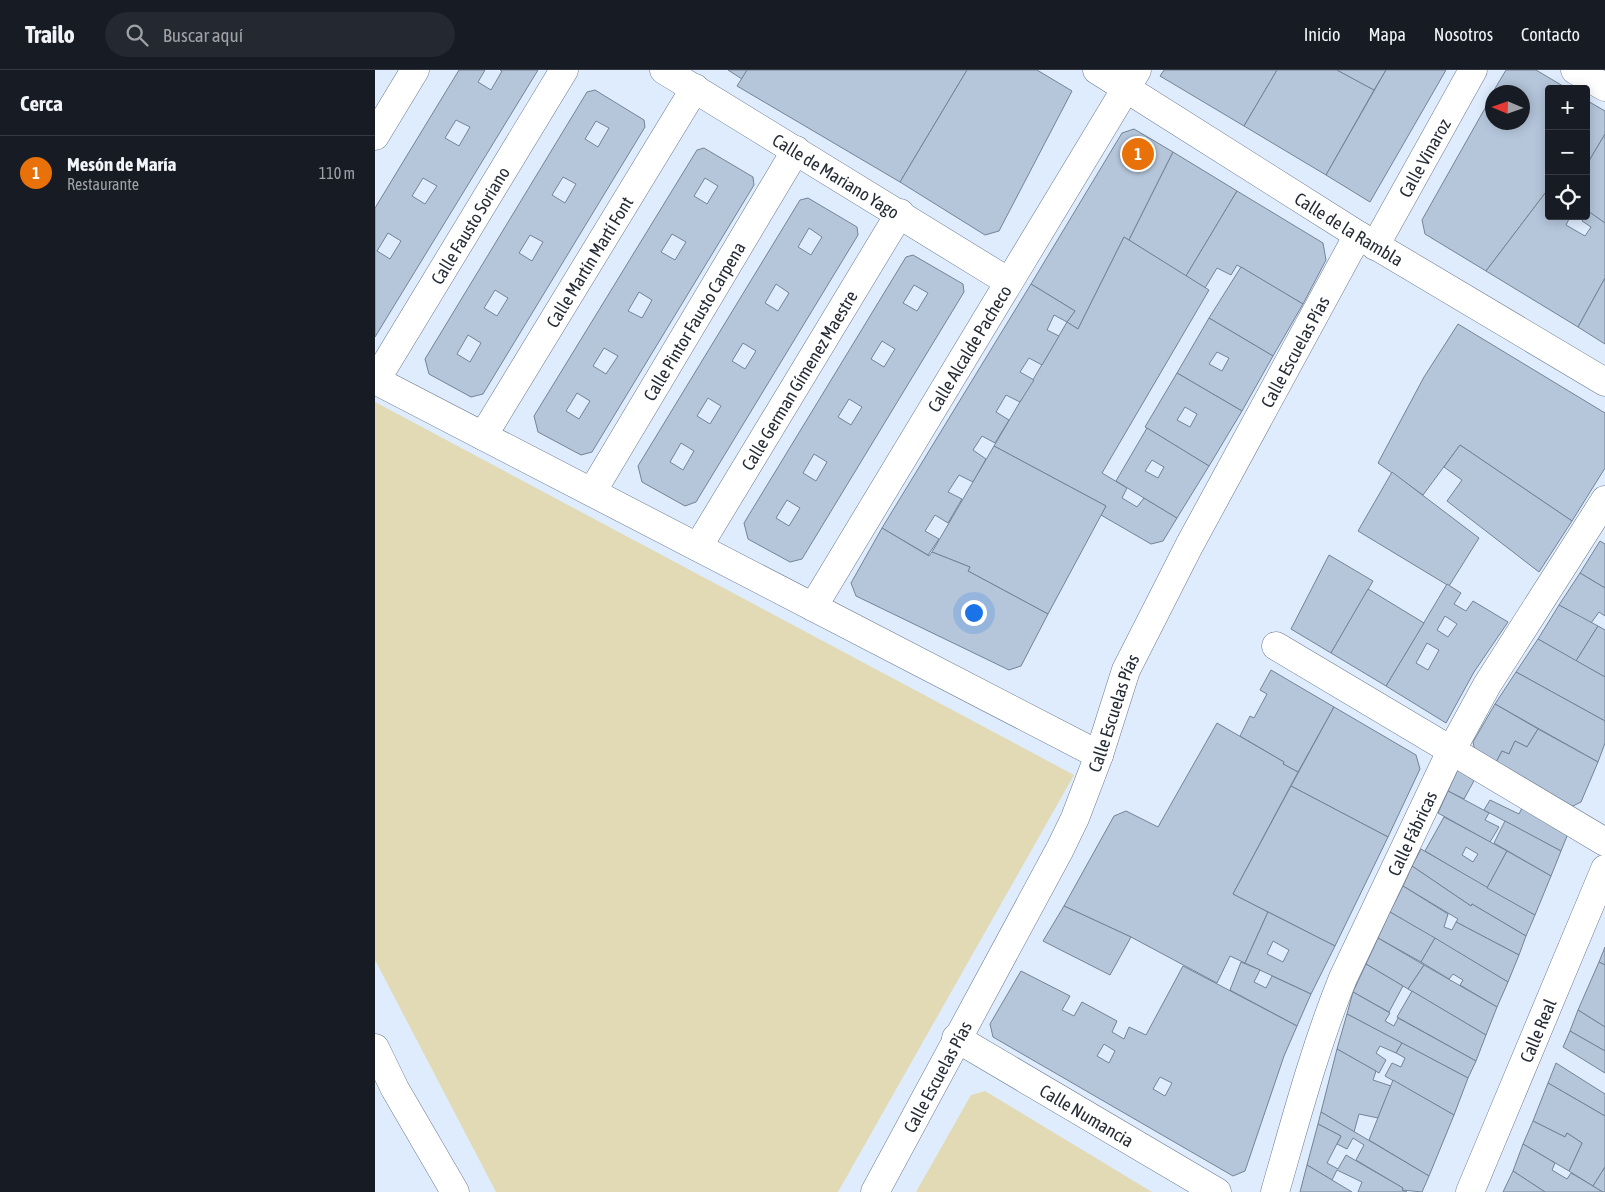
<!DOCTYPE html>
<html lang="es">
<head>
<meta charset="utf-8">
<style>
	body { margin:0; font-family:"Asap Condensed",sans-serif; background:#242831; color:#f1f3f6 }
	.controls { position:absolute; right:15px; top:15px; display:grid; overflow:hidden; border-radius:5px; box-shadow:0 2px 12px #0003 }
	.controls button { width:45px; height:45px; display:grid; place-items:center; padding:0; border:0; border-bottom:1px solid #363941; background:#171b24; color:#f1f3f6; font:25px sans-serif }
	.compass { position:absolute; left:1110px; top:15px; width:45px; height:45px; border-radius:50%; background:#171b24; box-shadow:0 2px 12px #0003; rotate:272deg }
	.you { position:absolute; left:598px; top:542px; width:18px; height:18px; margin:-12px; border:4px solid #fff; border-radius:50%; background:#1a73e8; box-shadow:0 0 0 8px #1a73e833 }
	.badge { display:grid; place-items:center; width:32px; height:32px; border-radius:50%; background:#b4b09b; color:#fff; font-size:16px; font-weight:700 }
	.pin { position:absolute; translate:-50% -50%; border:2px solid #fff; box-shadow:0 1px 5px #0006 }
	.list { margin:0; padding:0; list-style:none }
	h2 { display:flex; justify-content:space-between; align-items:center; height:65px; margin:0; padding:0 20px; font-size:21px }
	h2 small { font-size:16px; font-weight:400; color:#9ea1a6 }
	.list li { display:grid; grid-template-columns:32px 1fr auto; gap:15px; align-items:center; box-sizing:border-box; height:75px; padding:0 20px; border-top:1px solid #363941 }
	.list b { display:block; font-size:19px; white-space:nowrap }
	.list p { margin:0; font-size:16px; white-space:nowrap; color:#9ea1a6 }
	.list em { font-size:16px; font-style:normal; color:#9ea1a6 }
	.icon { flex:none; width:28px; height:28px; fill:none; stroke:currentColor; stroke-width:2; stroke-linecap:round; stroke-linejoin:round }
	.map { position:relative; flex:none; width:1230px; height:1122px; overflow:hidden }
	header { display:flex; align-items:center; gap:30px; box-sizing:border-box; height:70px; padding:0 25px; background:#171b24; border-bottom:1px solid #363941 }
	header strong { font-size:24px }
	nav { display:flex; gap:28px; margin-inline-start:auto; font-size:18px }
	.search { width:350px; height:45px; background:#242831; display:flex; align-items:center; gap:12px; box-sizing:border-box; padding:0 18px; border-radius:28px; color:#9ea1a6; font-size:19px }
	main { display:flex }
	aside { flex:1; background:#171b24 }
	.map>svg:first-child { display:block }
	.green { fill:#e2dab4 }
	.building { fill:#b5c6db; stroke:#748397; fill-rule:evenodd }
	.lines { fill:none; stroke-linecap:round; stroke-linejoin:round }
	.minor-casing { stroke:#6b7a8e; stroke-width:29 }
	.major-casing { stroke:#6b7a8e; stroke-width:29 }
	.minor { stroke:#fff; stroke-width:28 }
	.major { stroke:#fff; stroke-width:28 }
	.labels { text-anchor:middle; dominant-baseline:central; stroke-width:4; stroke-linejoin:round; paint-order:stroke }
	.street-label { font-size:18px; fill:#262c35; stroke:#deecfe }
</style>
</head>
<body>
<header>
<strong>Trailo</strong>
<div class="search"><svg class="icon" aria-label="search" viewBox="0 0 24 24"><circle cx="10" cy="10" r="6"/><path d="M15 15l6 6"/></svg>Buscar aquí</div>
<nav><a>Inicio</a><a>Mapa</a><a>Nosotros</a><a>Contacto</a></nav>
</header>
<main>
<aside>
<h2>Cerca<small></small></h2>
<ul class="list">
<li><span class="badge" style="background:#e8710a">1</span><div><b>Mesón de María</b><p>Restaurante</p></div><em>110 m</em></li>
</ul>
</aside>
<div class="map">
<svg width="1230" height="1122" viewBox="0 0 1230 1122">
	<rect width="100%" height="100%" fill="#deecfe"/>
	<g class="green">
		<polygon points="0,332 699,705 463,1122 121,1122 0,890"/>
		<polygon points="610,1021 777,1122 541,1122 596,1025"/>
	</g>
	<g class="building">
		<path d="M84 0H110L103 12 116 20 127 1 125 0H163L0 267V138ZM81 50 95 57 84 76 70 68ZM48 108 62 116 50 134 37 126ZM13 163 26 171 15 189 2 181Z"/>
		<polygon points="353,0 372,0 367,9"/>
		<polygon points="372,0 592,0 525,112 362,16"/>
		<polygon points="592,0 662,0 697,21 624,161 610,165 525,112"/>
		<polygon points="789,0 902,0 869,56 785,6"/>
		<polygon points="902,0 962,0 999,20 951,105 869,56"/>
		<polygon points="962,0 1011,0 999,20"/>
		<polygon points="1011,0 1071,0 995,132 951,105"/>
		<polygon points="1131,0 1161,0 1193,19 1174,19 1174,118 1111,201 1050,164 1047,150 1118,24 1118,52 1148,52 1148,22 1118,22"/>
		<path d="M220 20 269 50 270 57 108 324 96 327 54 304 50 289 212 22ZM221 51 234 58 223 77 210 69ZM188 107 201 114 190 133 177 125ZM155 165 168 172 157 191 144 183ZM120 220 133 228 122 246 109 238ZM93 265 106 273 95 292 82 284Z"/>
		<polygon points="1211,30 1230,41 1230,64 1211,96"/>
		<polygon points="759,59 798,82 754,170 749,167 703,259 692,252 700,241 656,214 747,63"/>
		<polygon points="1230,64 1230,153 1211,140 1211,96"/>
		<path d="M329 78 378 107 379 115 217 382 206 385 163 362 159 346 322 80ZM330 108 343 116 332 134 319 126ZM297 164 311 172 300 190 286 182ZM264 222 277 230 267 248 253 241ZM229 278 243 286 231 304 218 296ZM202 323 215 331 204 349 191 341Z"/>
		<polygon points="798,82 862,121 811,206 754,170"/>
		<polygon points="1174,118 1174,146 1188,146 1194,149 1191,155 1210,166 1216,157 1207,151 1213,141 1230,153 1230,208 1203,257 1111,201"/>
		<polygon points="862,121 948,173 951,190 928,234 862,195 856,205 842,198 830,218 811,206"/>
		<path d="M433 128 482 157 483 165 321 432 310 436 267 412 263 396 425 130ZM434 158 447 167 436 185 423 177ZM401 214 414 223 403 241 390 233ZM368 273 381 281 370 299 357 291ZM333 328 346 336 335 354 322 346ZM306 373 319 381 308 400 295 392Z"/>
		<polygon points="749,167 834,220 727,403 752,418 747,428 762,437 769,428 802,448 788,471 776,474 726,445 731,436 619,376 692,252 703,259"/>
		<path d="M538 185 588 214 589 222 427 489 415 492 373 469 369 453 531 187ZM539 215 553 223 542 241 528 233ZM507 271 520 279 509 297 496 289ZM474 329 487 337 476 355 463 347ZM439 384 452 392 441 411 428 403ZM412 430 425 438 414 456 401 448Z"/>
		<polygon points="866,197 928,234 898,286 834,248"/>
		<polygon points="1230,208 1230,274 1203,257"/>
		<polygon points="656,214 700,241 692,252 679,245 672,260 684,266 667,295 654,288 645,302 659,310 645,332 631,325 621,342 634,350 620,373 607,366 598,380 611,389 598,412 584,405 573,422 587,429 573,453 560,445 550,461 564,469 553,485 507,458"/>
		<path d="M834 248 898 286 867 341 802 303ZM842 282 854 288 847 301 834 294Z"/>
		<polygon points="1083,254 1230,343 1230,398 1197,451 1085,375 1048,425 1003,393 1049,307"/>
		<path d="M802 303 867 341 834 396 770 357ZM810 337 822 344 815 357 802 350Z"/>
		<path d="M772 358 834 396 802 448 741 411ZM777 390 789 397 783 408 770 401Z"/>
		<polygon points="1085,375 1197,451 1164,502 1072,431 1087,410 1069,397"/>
		<polygon points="619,376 731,436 673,544 593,501 595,497 557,482"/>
		<polygon points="1017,402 1104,468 1074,516 983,461"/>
		<polygon points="507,458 554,486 557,482 595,497 593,501 673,544 646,596 634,600 481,526 476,513"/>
		<polygon points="1225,471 1230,474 1230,518 1205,503"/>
		<polygon points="954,485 998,511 956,583 916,559"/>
		<polygon points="1205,503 1230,518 1230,546 1224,542 1216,553 1184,535"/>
		<path d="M1072 514 1086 523 1079 534 1091 541 1098 531 1133 552 1099 602 1071 653 1011 616ZM1070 546 1082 554 1073 567 1062 560ZM1052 573 1064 580 1053 600 1041 593Z"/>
		<polygon points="993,519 1049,553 1011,616 956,583"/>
		<polygon points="1184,535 1223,556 1201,591 1163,569"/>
		<polygon points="1223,556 1230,560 1230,607 1201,591"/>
		<polygon points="1163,569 1230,607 1230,651 1141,602"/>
		<polygon points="896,600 959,637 923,702 908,694 909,692 865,666 875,646 879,648 892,624 885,620"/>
		<polygon points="1141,602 1230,651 1230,673 1223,692 1120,634"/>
		<polygon points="1120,634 1163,659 1152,677 1140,671 1134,684 1127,681 1119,696 1101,686 1098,672"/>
		<polygon points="959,637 1041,685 1045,699 1013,767 916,716"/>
		<polygon points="842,653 909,692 908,694 923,702 858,824 893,842 870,893 855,886 842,913 756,867 689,836 739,746 751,741 783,757"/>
		<polygon points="1163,659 1223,692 1206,732 1194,738 1119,696 1127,681 1134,684 1140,671 1152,677"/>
		<polygon points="1084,697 1101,707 1089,729 1073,721"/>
		<polygon points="916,716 1013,767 960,876 858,824"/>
		<polygon points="1073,721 1114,743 1110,750 1124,757 1115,772 1063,743"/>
		<polygon points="1115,730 1144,744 1149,734 1194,761 1186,781 1109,740"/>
		<path d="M1069 747 1132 781 1112 818 1050 781ZM1091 777 1103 784 1098 792 1087 785Z"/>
		<polygon points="1130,751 1186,781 1176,806 1119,773"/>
		<polygon points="1046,779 1160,845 1151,866 1097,834 1096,836 1037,796"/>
		<polygon points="1132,781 1176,806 1160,845 1112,818"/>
		<polygon points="1037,796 1096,836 1097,834 1151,866 1144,885 1081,852 1083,849 1028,816"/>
		<polygon points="1028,816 1073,844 1069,857 1077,860 1081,852 1144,885 1133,912 1015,842"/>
		<polygon points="689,836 756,867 735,905 668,871"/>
		<path d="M893 842 960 876 936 924 870 893ZM898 871 914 880 908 892 892 884Z"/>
		<polygon points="1015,842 1060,868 1046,892 1003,868"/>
		<polygon points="1003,868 1049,895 1033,919 991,894"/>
		<polygon points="1060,868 1133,912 1122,937 1085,915 1088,910 1078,904 1074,909 1046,892"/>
		<polygon points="1230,877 1230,895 1224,892"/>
		<polygon points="866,892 885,900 879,912 891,918 897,906 936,924 922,956 855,920"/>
		<polygon points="1224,892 1230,895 1230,957 1203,940"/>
		<polygon points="991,894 1028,916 1014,942 978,922"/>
		<polygon points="1049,895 1122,937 1111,965 1033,919"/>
		<path d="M808 896 922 956 909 986 870 1101 858 1106 618 967 615 954 646 901 695 926 687 940 699 946 707 932 742 951 737 962 749 969 754 957 771 965ZM729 974 740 981 734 993 722 986ZM785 1007 797 1013 790 1026 778 1019Z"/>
		<polygon points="1037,921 1111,965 1101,991 1022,947"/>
		<polygon points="978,922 1015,943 1010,951 1019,956 1023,948 1101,991 1093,1008 972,944"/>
		<polygon points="1203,940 1230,957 1230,981 1195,961"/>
		<polygon points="972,944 1027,973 1021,983 1005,976 1001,983 1011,990 1004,1003 962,979"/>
		<polygon points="1195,961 1230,981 1230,1003 1188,977"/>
		<polygon points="1027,973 1093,1008 1079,1045 1010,1006 1017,993 1026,997 1030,988 1021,983"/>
		<polygon points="962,979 1001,1001 998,1010 1016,1016 1003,1048 984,1044 979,1062 946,1042"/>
		<polygon points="1181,993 1230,1024 1230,1046 1173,1013"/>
		<polygon points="1018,1010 1079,1045 1054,1106 994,1070"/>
		<polygon points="1173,1013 1230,1046 1230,1097 1218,1116 1194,1101 1207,1073 1192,1063 1190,1067 1158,1051"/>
		<polygon points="946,1042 1054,1106 1047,1122 1027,1120 1028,1118 981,1090 989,1075 978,1068 972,1079 962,1074 966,1066 943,1054"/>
		<polygon points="1158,1051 1190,1067 1192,1063 1207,1073 1194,1101 1148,1074"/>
		<polygon points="943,1054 966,1066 952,1093 963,1099 971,1085 1028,1118 1027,1120 1032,1122 983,1122 987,1112 962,1100 957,1110 932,1095"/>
		<polygon points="1148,1074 1180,1093 1177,1100 1192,1109 1196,1103 1228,1122 1170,1122 1138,1101"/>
		<polygon points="932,1095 977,1122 925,1122"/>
		<polygon points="1230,1097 1230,1122 1228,1122 1218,1116"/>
		<polygon points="1138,1101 1170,1122 1128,1122"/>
	</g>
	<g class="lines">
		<g class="minor-casing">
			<g id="minor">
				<path id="s1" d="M289 0 634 212"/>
				<path id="s2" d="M722 0 983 165 1230 312"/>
				<polyline points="1200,0 1230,17"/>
				<polyline points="0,66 40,0"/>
				<path id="s3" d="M1000 176 1098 0"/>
				<polyline points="0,310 724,685"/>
				<path id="s4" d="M1 310 189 0"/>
				<path id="s5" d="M108 366 320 18"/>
				<path id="s6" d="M217 422 421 80"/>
				<path id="s7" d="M323 477 525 143"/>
				<path id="s8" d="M438 537 762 0"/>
				<polyline points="901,576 1230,772"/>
				<path id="s9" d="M581 968 842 1122"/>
				<path id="s10" d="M500 1122 685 779 700 748 724 685 751 600 814 476 983 165"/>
				<path id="s11" d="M900 1122C921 1049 940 977 968 908L1076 681 1112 615 1230 430"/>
			</g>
		</g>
		<g class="major-casing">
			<g id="major">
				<polyline points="0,978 20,1019 80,1122"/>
				<path id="s12" d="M1095 1122 1230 799"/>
			</g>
		</g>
		<use href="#minor" class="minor"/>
		<use href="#major" class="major"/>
	</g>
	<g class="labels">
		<g class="street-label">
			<text stroke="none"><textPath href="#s3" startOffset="101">Calle Vinaroz</textPath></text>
			<text stroke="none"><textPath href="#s1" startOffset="202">Calle de Mariano Yago</textPath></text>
			<text stroke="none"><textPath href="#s4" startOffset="181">Calle Fausto Soriano</textPath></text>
			<text stroke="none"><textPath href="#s2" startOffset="298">Calle de la Rambla</textPath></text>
			<text stroke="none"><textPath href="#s5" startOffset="204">Calle Martín Martí Font</textPath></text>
			<text stroke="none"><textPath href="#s6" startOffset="199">Calle Pintor Fausto Carpena</textPath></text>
			<text stroke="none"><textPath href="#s8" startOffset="302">Calle Alcalde Pacheco</textPath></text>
			<text stroke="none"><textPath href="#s10" startOffset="941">Calle Escuelas Pías</textPath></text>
			<text stroke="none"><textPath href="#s7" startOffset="195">Calle German Gímenez Maestre</textPath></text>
			<text stroke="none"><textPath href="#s10" startOffset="536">Calle Escuelas Pías</textPath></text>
			<text stroke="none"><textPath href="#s11" startOffset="385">Calle Fábricas</textPath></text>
			<text stroke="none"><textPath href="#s12" startOffset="175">Calle Real</textPath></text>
			<text stroke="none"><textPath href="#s10" startOffset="131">Calle Escuelas Pías</textPath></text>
			<text stroke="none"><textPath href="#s9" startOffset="152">Calle Numancia</textPath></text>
		</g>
	</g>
</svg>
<div class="controls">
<button>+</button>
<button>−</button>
<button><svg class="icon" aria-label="locate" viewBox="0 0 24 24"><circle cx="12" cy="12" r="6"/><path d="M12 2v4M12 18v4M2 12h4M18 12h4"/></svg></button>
</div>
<svg class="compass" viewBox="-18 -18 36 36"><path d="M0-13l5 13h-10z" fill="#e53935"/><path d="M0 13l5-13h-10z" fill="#9ea1a6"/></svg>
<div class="you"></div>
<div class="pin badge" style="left:763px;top:84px;background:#e8710a">1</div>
</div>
</main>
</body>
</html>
